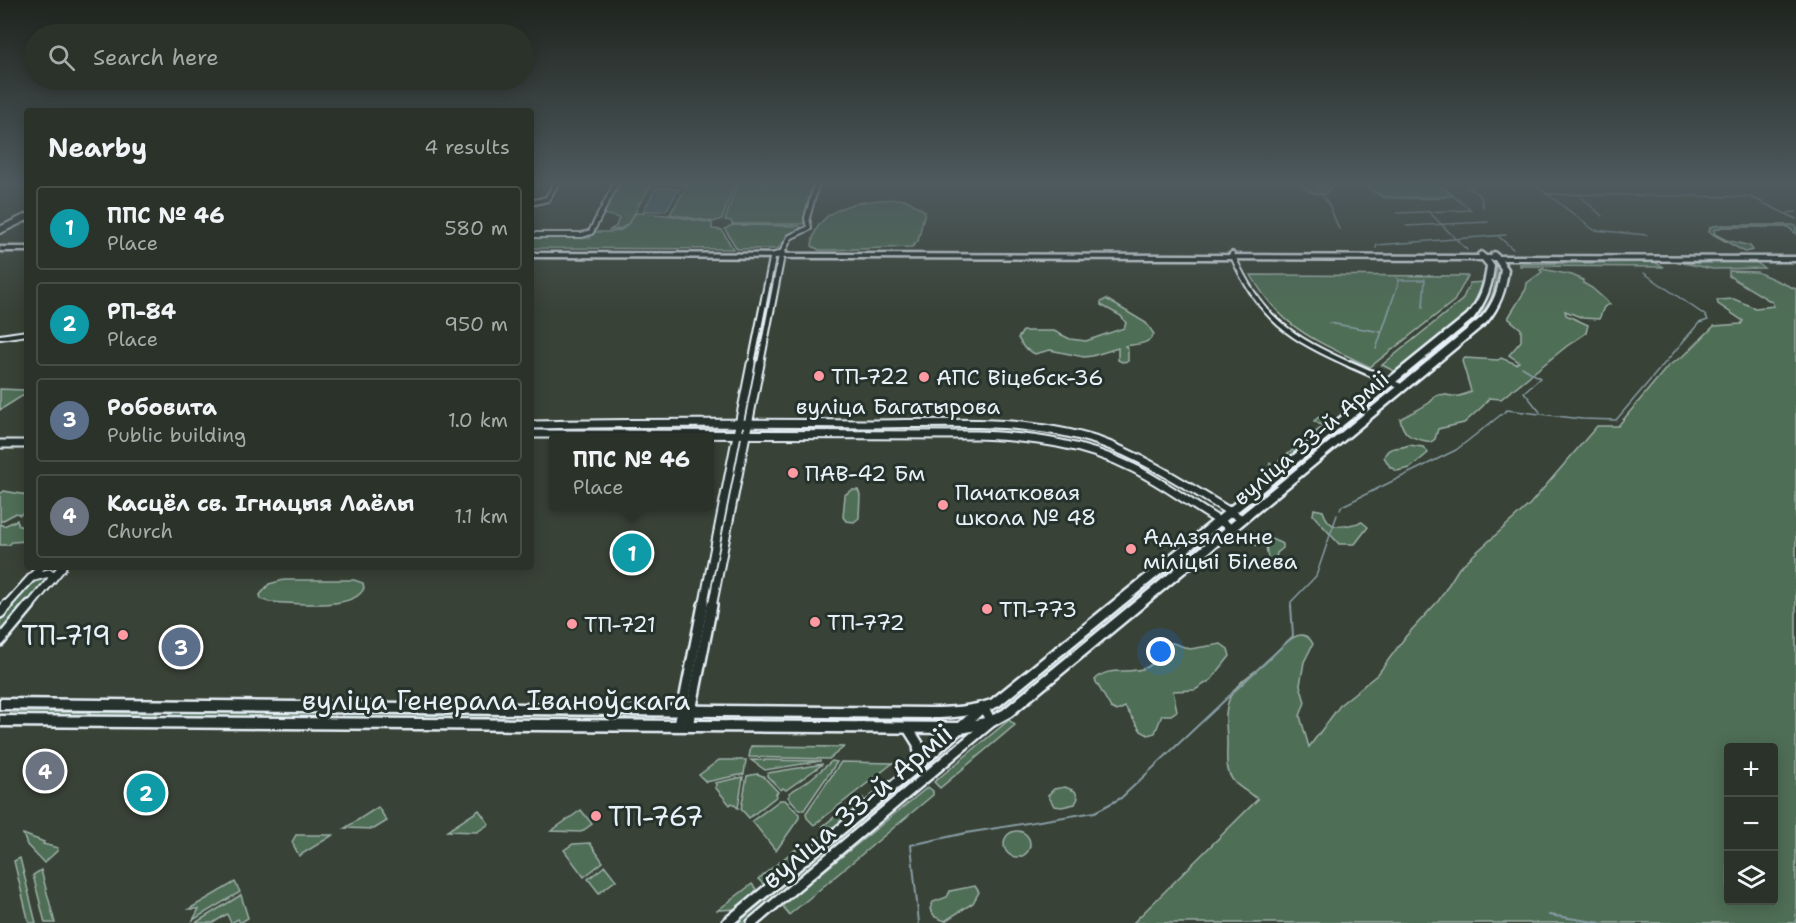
<!DOCTYPE html>
<html lang="en">
<head>
<meta charset="utf-8">
<style>
	body { margin:0; font-family:"Shantell Sans",sans-serif; background:#373e35; color:#f1f3f6 }
	.controls { position:absolute; right:18px; bottom:18px; display:grid; overflow:hidden; border-radius:6px; box-shadow:0 3px 15px #0003 }
	.controls button { width:54px; height:54px; display:grid; place-items:center; padding:0; border:0; border-bottom:2px solid #474d46; background:#2b3229; color:#f1f3f6; font:30px sans-serif }
	.you { position:absolute; left:1161px; top:652px; width:21px; height:21px; margin:-15px; border:4px solid #fff; border-radius:50%; background:#1a73e8; box-shadow:0 0 0 9px #1a73e833 }
	.badge { display:grid; place-items:center; width:39px; height:39px; border-radius:50%; background:#8c9099; color:#fff; font-size:20px; font-weight:700 }
	.pin { position:absolute; translate:-50% -50%; border:3px solid #fff; box-shadow:0 2px 6px #0006 }
	.popup { position:absolute; left:549px; top:433px; width:165px; height:78px; box-sizing:border-box; display:grid; place-content:center; border-radius:6px; background:#2b3229; filter:drop-shadow(0 2px 4px #0005); font-size:20px; white-space:nowrap; color:#a6aaa8 }
	.popup b { font-size:22px; color:#f1f3f6 }
	.popup::after { content:''; position:absolute; left:50%; top:100%; margin-left:-12px; border:12px solid transparent; border-top-color:#2b3229 }
	.list { margin:0; padding:0; list-style:none }
	h2 { display:flex; justify-content:space-between; align-items:center; height:78px; margin:0; padding:0 24px; font-size:26px }
	h2 small { font-size:20px; font-weight:400; color:#a6aaa8 }
	.list li { display:grid; grid-template-columns:39px 1fr auto; gap:18px; align-items:center; box-sizing:border-box; height:84px; margin:0 12px 12px; padding:0 12px; border:2px solid #474d46; border-radius:6px }
	.list b { display:block; font-size:22px; white-space:nowrap }
	.list p { margin:0; font-size:20px; white-space:nowrap; color:#a6aaa8 }
	.list em { font-size:20px; font-style:normal; color:#a6aaa8 }
	.icon { flex:none; width:33px; height:33px; fill:none; stroke:currentColor; stroke-width:2; stroke-linecap:round; stroke-linejoin:round }
	.map { position:relative; flex:none; width:1796px; height:923px; overflow:hidden }
	.search { position:absolute; background:#2b3229; box-shadow:0 3px 15px #0003; left:24px; top:24px; width:510px; height:66px; display:flex; align-items:center; gap:15px; box-sizing:border-box; padding:0 21px; border-radius:33px; color:#a6aaa8; font-size:22px }
	.panel { position:absolute; background:#2b3229; box-shadow:0 3px 15px #0003; left:24px; top:108px; width:510px; height:462px; border-radius:6px }
	.map>svg:first-child { display:block }
	.green { fill:#506e57; stroke:#9cb0a8; stroke-width:1.5; fill-rule:evenodd }
	.water { fill:#46656d; stroke:#879da5; stroke-width:1.5 }
	.lines { fill:none; stroke-linecap:round; stroke-linejoin:round }
	.stream-far1 { stroke:#879da5; stroke-width:1.5 }
	.stream { stroke:#879da5; stroke-width:2 }
	.minor-far1-casing { stroke:#e8f1f8; stroke-width:8 }
	.minor-casing { stroke:#e8f1f8; stroke-width:10 }
	.tertiary-far2-casing { stroke:#e8f1f8; stroke-width:9 }
	.tertiary-far1-casing { stroke:#e8f1f8; stroke-width:11 }
	.tertiary-casing { stroke:#e8f1f8; stroke-width:14 }
	.secondary-casing { stroke:#e8f1f8; stroke-width:10 }
	.primary-casing { stroke:#e8f1f8; stroke-width:5 }
	.minor-far1 { stroke:#26332d; stroke-width:4 }
	.minor { stroke:#26332d; stroke-width:5 }
	.tertiary-far2 { stroke:#26332d; stroke-width:5 }
	.tertiary-far1 { stroke:#26332d; stroke-width:7 }
	.tertiary { stroke:#26332d; stroke-width:9 }
	.secondary { stroke:#26332d; stroke-width:6 }
	.primary { fill:#26332d; fill-rule:evenodd }
	.poi-dot { fill:#ff9aa2; stroke:#26332d; stroke-width:2 }
	.labels { text-anchor:middle; dominant-baseline:central; stroke-width:6; stroke-linejoin:round; paint-order:stroke }
	.poi-label { font-size:22px; fill:#e8f1f8; stroke:#26332d; text-anchor:start }
	.street-label { font-size:22px; fill:#e8f1f8; stroke:#26332d }
	.near-poi-label { font-size:27px; fill:#e8f1f8; stroke:#26332d; text-anchor:end }
	.near-street-label { font-size:27px; fill:#e8f1f8; stroke:#26332d }
</style>
</head>
<body>
<div class="map">
<svg width="1796" height="923" viewBox="0 0 1796 923">
	<rect width="100%" height="100%" fill="#394237"/>
	<filter id="ink" filterUnits="userSpaceOnUse"><feTurbulence type="fractalNoise" baseFrequency=".0167" numOctaves="2"/><feDisplacementMap in="SourceGraphic" scale="12" xChannelSelector="R" yChannelSelector="G"/><feConvolveMatrix kernelMatrix="1 2 1 2 8 2 1 2 1" color-interpolation-filters="sRGB"/></filter>
	<g filter="url(#ink)">
		<g class="green">
			<path d="M619 182H654L640 203H638L639 205C632 218 628 231 610 230L616 226 619 218 603 214Z"/>
			<polygon points="656,182 735,182 722,219 713,222 670,214 688,185 656,184"/>
			<polygon points="738,182 813,182 803,224 732,224 731,221 725,220"/>
			<path d="M1300 182H1435L1453 195C1440 200 1398 199 1383 196 1377 195 1372 190 1367 187 1353 180 1334 181 1325 194 1314 195 1306 191 1300 182Z"/>
			<path d="M905 199 925 211 918 241 912 247 830 250H819L812 246C815 202 871 199 905 199Z"/>
			<path d="M638 213 667 215 712 223V229L722 230 733 249 531 248V237L590 238 594 232C617 232 622 235 635 214Z"/>
			<polygon points="732,225 799,226 801,227 799,232 787,238 778,249 737,249 725,229"/>
			<polygon points="1719,225 1793,225 1796,227 1796,234 1788,227 1722,227 1714,230 1715,234 1726,240 1750,246 1753,250 1745,252 1709,232 1710,227"/>
			<polygon points="1654,262 1664,267 1520,266 1520,264"/>
			<polygon points="1756,262 1764,268 1713,269 1683,263"/>
			<path d="M1497 268 1501 269C1500 280 1499 291 1494 301 1480 327 1432 359 1408 378L1403 376C1427 357 1477 326 1490 300 1495 290 1496 279 1497 268Z"/>
			<path d="M1542 269 1572 275 1583 280V283L1592 288 1610 304 1604 307 1599 319 1583 318 1565 311 1566 315 1588 325 1586 333 1567 346 1501 399 1489 398 1483 406 1464 423 1438 429 1435 439 1431 442C1413 438 1404 438 1400 419 1409 414 1420 409 1429 403 1432 401 1433 398 1436 396 1446 390 1452 403 1471 391L1462 361 1465 358 1498 360 1501 358 1516 364 1519 362 1509 355 1521 341V329L1508 318 1526 289 1527 283 1542 272 1540 270Z"/>
			<path d="M1729 271 1757 272 1796 289V923H1133L1258 799C1250 793 1238 788 1232 779 1225 768 1227 756 1227 743 1227 727 1223 713 1230 697 1237 682 1251 675 1263 665 1275 656 1300 618 1313 644L1304 662 1300 685 1305 702 1300 716 1309 747 1341 704 1378 674 1406 636 1439 600 1459 568 1530 504 1597 426H1618L1668 366 1686 354 1714 326 1741 324 1743 321 1718 304 1717 300 1734 299 1755 308 1774 306 1772 302 1729 276ZM1728 748H1774V900H1728Z"/>
			<path d="M1251 275 1468 276 1454 301 1370 367C1316 340 1282 330 1251 275Z"/>
			<polygon points="1484,282 1485,286 1475,306 1468,314 1396,372 1382,365 1462,300 1470,283"/>
			<path d="M1106 299 1146 323 1154 334C1149 345 1136 344 1125 346L1128 349V361L1122 362 1118 360V348L1092 356 1084 357 1050 350 1035 354 1024 348 1018 338 1023 331H1054L1070 339 1086 341 1124 328 1126 323 1121 316 1101 305V302Z"/>
			<polygon points="27,387 27,393 0,410 0,389 24,390"/>
			<polygon points="1384,393 1387,395 1316,452 1312,450"/>
			<polygon points="1319,417 1330,424 1274,469 1269,468 1270,463 1275,464 1323,426 1314,421"/>
			<polygon points="625,425 723,426 722,432 577,429 578,426"/>
			<polygon points="895,426 897,428 895,432 762,432 763,427"/>
			<polygon points="910,427 1036,430 1035,435 907,431 907,428"/>
			<path d="M1409 445 1423 447 1428 453 1410 468 1397 471 1390 467 1384 457C1389 444 1399 450 1409 445Z"/>
			<polygon points="851,490 858,490 860,495 859,518 854,522 846,521 843,517 845,495"/>
			<polygon points="4,491 27,495 27,510 20,515 16,513 0,522 0,494"/>
			<path d="M1314 509 1323 511C1330 533 1344 526 1362 522L1368 527 1355 544H1339L1313 515Z"/>
			<polygon points="17,520 19,526 27,527 27,541 12,542 9,545 0,545 0,524 4,526"/>
			<polygon points="1258,536 1264,536 1283,544 1283,548 1277,553 1276,559 1280,570 1276,572 1269,565 1266,546 1251,545 1252,540"/>
			<polygon points="1206,539 1210,541 1113,619 1108,617"/>
			<polygon points="49,576 46,581 0,635 0,620 35,580"/>
			<path d="M284 580H354L363 583 364 588C355 611 292 603 269 602L261 599 260 595 269 584Z"/>
			<polygon points="1100,622 1104,625 1003,707 999,704"/>
			<path d="M1168 643H1173L1190 649 1221 644 1228 649 1230 656 1211 680 1195 690 1173 691 1177 711 1171 715H1162L1155 733 1148 735 1141 731 1125 707 1117 711 1111 708 1095 680C1108 665 1128 675 1145 668 1154 664 1162 652 1168 643Z"/>
			<polygon points="12,712 155,713 158,713 152,717 8,716"/>
			<polygon points="172,712 336,713 334,718 168,716"/>
			<polygon points="343,714 503,715 504,716 501,719 340,718"/>
			<polygon points="516,715 519,715 655,716 654,720 517,719 515,718"/>
			<polygon points="711,716 901,718 901,722 711,721"/>
			<polygon points="1009,720 1015,725 940,788 934,782"/>
			<polygon points="751,746 844,747 829,759 749,757"/>
			<polygon points="719,760 746,760 744,774 706,782 699,775"/>
			<polygon points="751,760 821,761 765,770"/>
			<polygon points="832,761 837,762 804,810 800,810 788,797 790,795 789,793 808,781"/>
			<polygon points="841,762 893,763 814,825 807,818 806,813"/>
			<polygon points="823,764 786,790 783,788 781,790 767,776 768,773"/>
			<polygon points="757,774 763,776 778,792 776,794 777,796 749,818 741,809 747,776"/>
			<polygon points="915,774 918,776 863,822 858,829 743,923 738,923"/>
			<polygon points="743,777 738,808 732,803 730,805 715,787 717,785 715,783"/>
			<polygon points="928,787 933,791 933,795 789,915 782,905"/>
			<polygon points="1065,787 1075,791 1078,798 1075,804 1062,807 1054,806 1048,795 1054,789"/>
			<polygon points="858,798 863,798 864,800 836,827 823,826"/>
			<polygon points="780,800 785,800 799,814 799,818 776,851 752,821"/>
			<polygon points="378,807 387,821 374,829 345,828"/>
			<polygon points="479,810 489,824 477,832 447,831"/>
			<polygon points="581,810 592,824 581,832 551,831"/>
			<circle cx="1017" cy="844" r="13"/>
			<polygon points="23,834 44,842 43,844 58,848 57,851 44,863 27,845"/>
			<polygon points="296,835 333,835 299,856 292,842"/>
			<polygon points="590,843 603,862 584,877 564,850 573,844"/>
			<polygon points="796,849 795,862 768,883 763,884 758,879"/>
			<polygon points="20,858 36,923 29,923 14,861"/>
			<polygon points="605,866 616,880 599,893 588,879"/>
			<polygon points="41,870 55,923 45,923 33,875"/>
			<polygon points="235,882 240,892 193,920 199,909 189,909"/>
			<polygon points="752,884 756,889 755,893 736,909 718,910"/>
			<polygon points="975,886 979,892 973,903 945,921 935,917 930,909 933,902 947,897 950,891"/>
			<polygon points="241,895 248,918 240,923 238,919 231,923 227,914 213,923 195,923"/>
		</g>
		<polygon class="water" points="659,187 679,189 666,211 643,211 656,188"/>
		<g class="lines">
			<g class="stream-far1">
				<polyline points="1313,182 1329,205 1339,229"/>
				<polyline points="1367,182 1436,183"/>
				<polyline points="1462,182 1481,197 1483,207"/>
				<polyline points="1536,185 1594,230 1647,235"/>
				<polyline points="1545,194 1751,197 1796,219"/>
				<polyline points="1580,196 1602,216"/>
				<polyline points="1383,198 1453,196"/>
				<polyline points="1429,212 1467,250"/>
				<polyline points="1397,213 1471,210 1435,182"/>
				<polyline points="1788,213 1796,212"/>
				<polyline points="1406,226 1488,222"/>
				<polyline points="1499,237 1513,249"/>
				<polyline points="1376,248 1377,245 1506,235"/>
				<polyline points="1399,280 1424,280"/>
				<polyline points="1423,307 1425,279"/>
				<polyline points="1329,323 1381,332"/>
				<polyline points="1376,349 1399,281 1397,278"/>
				<polyline points="1522,367 1540,378 1524,392 1540,412"/>
				<polyline points="1340,510 1342,506 1456,450 1507,410 1582,419 1616,420 1699,323 1708,320 1706,316 1644,273"/>
				<polyline points="1291,607 1291,602 1316,576 1337,515"/>
			</g>
			<g class="stream">
				<polyline points="1549,915 1601,923"/>
				<polyline points="919,923 911,845 966,833 1095,812 1121,798 1293,636 1291,605"/>
			</g>
			<g class="minor-far1-casing">
				<g id="minor-far1">
					<polyline points="531,203 547,199 557,182"/>
					<polyline points="531,235 582,235 591,232 617,182"/>
					<polyline points="782,253 790,237 809,228 807,218 817,182"/>
					<path d="M1232 254C1260 319 1290 338 1353 366"/>
					<polyline points="0,337 27,333"/>
				</g>
			</g>
			<g class="minor-casing">
				<polyline id="minor" points="1350,364 1402,387"/>
			</g>
			<g class="tertiary-far2-casing">
				<g id="tertiary-far2">
					<polyline points="751,366 773,256 782,253"/>
					<polyline points="760,366 782,253"/>
				</g>
			</g>
			<g class="tertiary-far1-casing">
				<g id="tertiary-far1">
					<path d="M531 425C642 422 752 423 863 424 940 424 1024 417 1098 441 1149 459 1196 492 1242 519"/>
					<path d="M531 434 976 435C1031 437 1083 443 1133 468 1167 485 1197 509 1231 528"/>
					<polyline points="0,444 27,444"/>
					<polyline points="34,577 49,573 52,576 51,580"/>
					<polyline points="5,607 41,567"/>
					<polyline points="29,607 62,567"/>
					<polyline points="703,607 751,364"/>
					<polyline points="712,607 760,364"/>
				</g>
			</g>
			<g class="tertiary-casing">
				<g id="tertiary">
					<polyline points="0,613 7,605"/>
					<polyline points="0,641 30,605"/>
					<polyline points="679,726 703,605"/>
					<polyline points="688,726 712,605"/>
					<polyline points="908,728 918,744 920,764"/>
					<polyline points="727,923 920,764 981,709"/>
					<polyline points="752,923 991,722 984,708"/>
				</g>
			</g>
			<g class="secondary-casing">
				<polyline id="secondary" points="0,230 27,217"/>
			</g>
			<g class="primary-casing">
				<g id="primary">
					<rect x="0" y="247" width="27" height="4"/>
					<path d="M1481 252 1486 256H1492L1491 254 1494 252 1499 256 1796 257V261L1502 260 1508 269C1506 290 1500 306 1487 322L1011 716 991 727 962 733 0 726V716L962 723 989 717 1003 710 1481 318C1494 304 1499 288 1501 269L1495 260H1490L1494 266C1492 287 1486 302 1473 319L999 706C976 716 954 718 930 718L0 709V699L930 708C951 708 971 707 991 700L1467 315C1480 301 1485 285 1487 266L1482 260 531 257V253L1479 256 1478 254Z"/>
				</g>
			</g>
			<use href="#minor-far1" class="minor-far1"/>
			<use href="#minor" class="minor"/>
			<use href="#tertiary-far2" class="tertiary-far2"/>
			<use href="#tertiary-far1" class="tertiary-far1"/>
			<use href="#tertiary" class="tertiary"/>
			<use href="#secondary" class="secondary"/>
			<use href="#primary" class="primary"/>
		</g>
	</g>
	<linearGradient id="sky" x2="0" y2="1"><stop stop-color="#1f241e"/><stop offset="0.59" stop-color="#4e5a5e"/><stop offset="1" stop-color="#4e5a5e" stop-opacity="0"/></linearGradient>
	<rect width="1796" height="311" fill="url(#sky)"/>
	<g class="poi-dot">
		<circle cx="819" cy="376" r="6"/>
		<circle cx="924" cy="377" r="6"/>
		<circle cx="793" cy="473" r="6"/>
		<circle cx="943" cy="505" r="6"/>
		<circle cx="1131" cy="549" r="6"/>
		<circle cx="987" cy="609" r="6"/>
		<circle cx="815" cy="622" r="6"/>
		<circle cx="572" cy="624" r="6"/>
		<circle cx="123" cy="635" r="6"/>
		<circle cx="596" cy="816" r="6"/>
	</g>
	<g class="labels">
		<g class="poi-label">
			<text x="831" y="376">ТП-722</text>
			<text x="936" y="377">АПС Віцебск-36</text>
			<text x="805" y="473">ПАВ-42 Бм</text>
			<text x="955" y="492">Пачатковая<tspan x="955" dy="25">школа № 48</tspan></text>
			<text x="1143" y="536">Аддзяленне<tspan x="1143" dy="25">міліцыі Білева</tspan></text>
			<text x="999" y="609">ТП-773</text>
			<text x="827" y="622">ТП-772</text>
			<text x="584" y="624">ТП-721</text>
		</g>
		<g class="street-label">
			<text x="898" y="406">вуліца Багатырова</text>
			<text transform="translate(1311 438) rotate(-40)">вуліца 33-й Арміі</text>
		</g>
		<g class="near-poi-label">
			<text x="111" y="635">ТП-719</text>
			<text x="608" y="816" text-anchor="start">ТП-767</text>
		</g>
		<g class="near-street-label">
			<text x="496" y="700">вуліца Генерала Іваноўскага</text>
			<text transform="translate(857 806) rotate(-40)">вуліца 33-й Арміі</text>
		</g>
	</g>
</svg>
<div class="controls">
<button>+</button>
<button>−</button>
<button><svg class="icon" aria-label="layers" viewBox="0 0 24 24"><path d="M12 4l9 5-9 5-9-5zM3 14l9 5 9-5"/></svg></button>
</div>
<div class="you"></div>
<div class="pin badge" style="left:632px;top:553px;background:#0f9aa8">1</div>
<div class="popup"><b>ППС № 46</b>Place</div>
<div class="pin badge" style="left:146px;top:793px;background:#0f9aa8">2</div>
<div class="pin badge" style="left:181px;top:647px;background:#5c6f8a">3</div>
<div class="pin badge" style="left:45px;top:771px;background:#6b7280">4</div>
<div class="search"><svg class="icon" aria-label="search" viewBox="0 0 24 24"><circle cx="10" cy="10" r="6"/><path d="M15 15l6 6"/></svg>Search here</div>
<section class="panel">
<h2>Nearby<small>4 results</small></h2>
<ul class="list">
<li><span class="badge" style="background:#0f9aa8">1</span><div><b>ППС № 46</b><p>Place</p></div><em>580 m</em></li>
<li><span class="badge" style="background:#0f9aa8">2</span><div><b>РП-84</b><p>Place</p></div><em>950 m</em></li>
<li><span class="badge" style="background:#5c6f8a">3</span><div><b>Робовита</b><p>Public building</p></div><em>1.0 km</em></li>
<li><span class="badge" style="background:#6b7280">4</span><div><b>Касцёл св. Ігнацыя Лаёлы</b><p>Church</p></div><em>1.1 km</em></li>
</ul>
</section>
</div>
</body>
</html>
